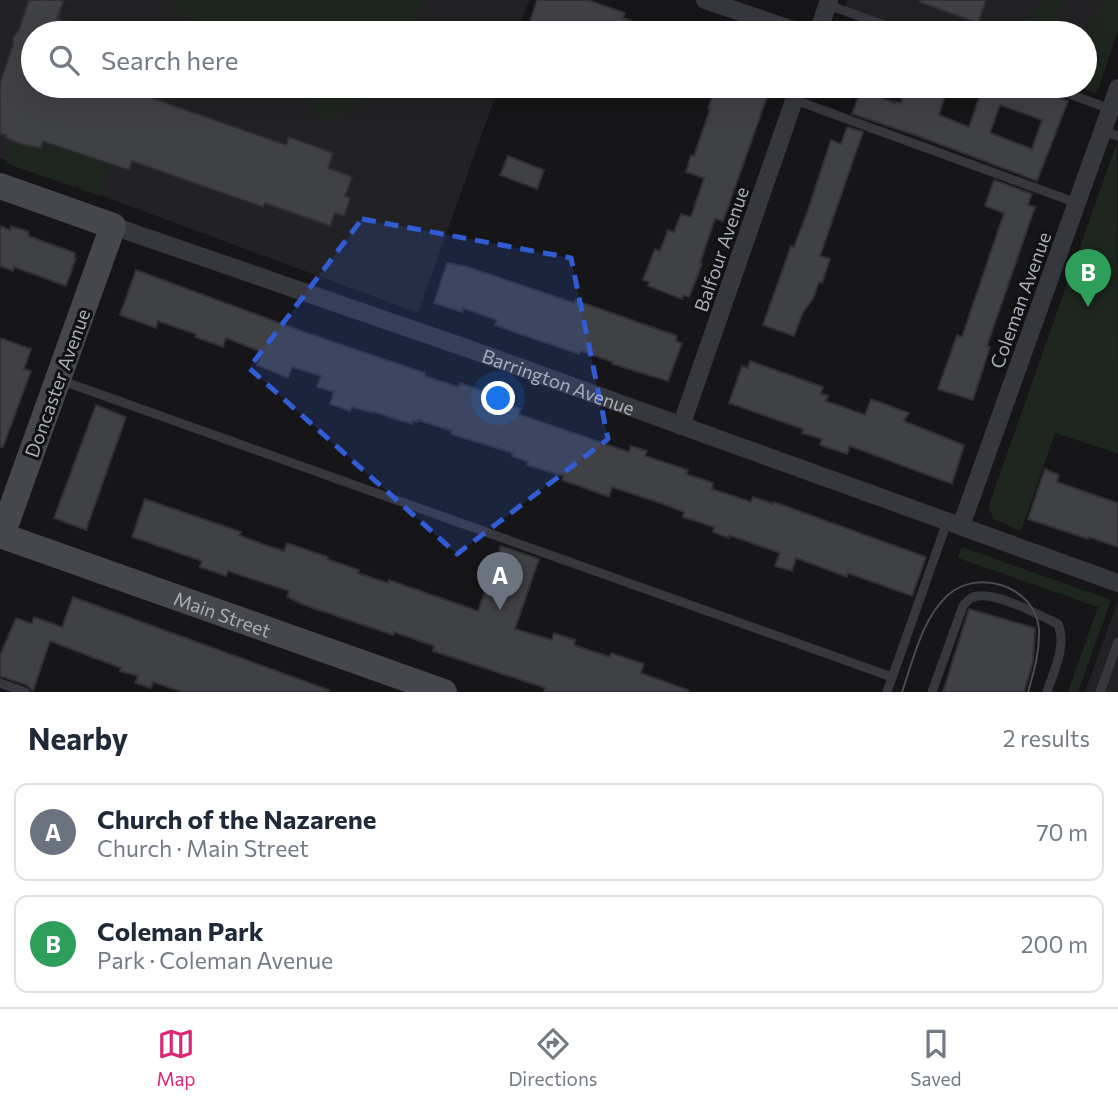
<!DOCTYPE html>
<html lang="en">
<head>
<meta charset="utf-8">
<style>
	body { margin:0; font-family:Commissioner,sans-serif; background:#f2f2f3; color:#1f2937 }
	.you { position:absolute; left:499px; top:399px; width:24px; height:24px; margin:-18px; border:5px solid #fff; border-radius:50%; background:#1a73e8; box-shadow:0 0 0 10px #1a73e833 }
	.badge { display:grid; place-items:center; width:46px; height:46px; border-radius:50%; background:#db2777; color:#fff; font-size:23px; font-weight:700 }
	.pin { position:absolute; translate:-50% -58px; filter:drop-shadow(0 2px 4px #0008) }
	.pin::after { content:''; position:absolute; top:37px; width:24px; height:21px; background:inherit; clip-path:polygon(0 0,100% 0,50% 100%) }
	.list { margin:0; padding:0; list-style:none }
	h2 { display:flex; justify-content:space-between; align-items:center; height:91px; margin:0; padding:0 28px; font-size:30px }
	h2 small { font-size:23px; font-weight:400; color:#747a83 }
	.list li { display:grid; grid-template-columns:46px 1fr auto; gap:21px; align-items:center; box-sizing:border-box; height:98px; margin:0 14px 14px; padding:0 14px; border:2px solid #e0e1e3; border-radius:14px }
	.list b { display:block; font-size:26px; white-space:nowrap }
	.list p { margin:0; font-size:23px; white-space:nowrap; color:#747a83 }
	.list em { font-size:23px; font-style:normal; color:#747a83 }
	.icon { flex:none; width:38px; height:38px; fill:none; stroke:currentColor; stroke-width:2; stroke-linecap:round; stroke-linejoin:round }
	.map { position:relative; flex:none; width:1118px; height:692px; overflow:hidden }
	.search { position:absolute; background:#fff; box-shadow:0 7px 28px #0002; left:21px; right:21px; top:21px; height:77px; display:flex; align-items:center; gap:18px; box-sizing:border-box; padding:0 24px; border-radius:38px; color:#747a83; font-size:26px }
	.sheet { height:315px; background:#fff }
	nav { display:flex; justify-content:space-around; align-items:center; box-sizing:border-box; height:98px; border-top:2px solid #e0e1e3; background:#fff; font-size:19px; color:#747a83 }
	nav a { display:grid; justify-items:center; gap:4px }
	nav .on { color:#db2777 }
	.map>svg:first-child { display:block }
	.built { fill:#222225 }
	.green { fill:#1e261f }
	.building { fill:#404145; stroke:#303034; stroke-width:2; fill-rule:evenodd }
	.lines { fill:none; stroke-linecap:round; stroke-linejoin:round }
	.lane { stroke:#37383d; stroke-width:9 }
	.street { stroke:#37383d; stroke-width:18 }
	.secondary { stroke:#45474d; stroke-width:26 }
	.tram { stroke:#4a4c52; stroke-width:2 }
	.marked { fill:#325cd3; fill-opacity:0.2; stroke:#325cd3; stroke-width:5; stroke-dasharray:14 9; stroke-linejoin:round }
	.labels { text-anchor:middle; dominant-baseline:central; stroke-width:6; stroke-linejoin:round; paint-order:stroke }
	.street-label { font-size:19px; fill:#a8adb8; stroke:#111113 }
</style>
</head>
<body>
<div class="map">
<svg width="1118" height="692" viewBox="0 0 1118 692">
	<rect width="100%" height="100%" fill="#161618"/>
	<g class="built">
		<polygon points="0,0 529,0 517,33 33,33 33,86 499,86 418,313 0,158"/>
		<polygon points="847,0 1118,0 1118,31 1096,93 1073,86 1085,86 1085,33 913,33 844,10"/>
		<polygon points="1118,601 1118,692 1085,692"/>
	</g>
	<g class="green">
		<polygon points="173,0 423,0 412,33 231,33 169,11"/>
		<path d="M1044 0H1063L1058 14 1062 17 1058 33H1015L1020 19 1027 21C1031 12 1040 9 1044 0Z"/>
		<polygon points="1103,0 1118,0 1118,31 1098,89 1085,85 1085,28 1093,29 1094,24 1087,20 1098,15"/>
		<path d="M320 86C334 86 352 83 362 95 357 108 340 115 327 120 308 113 304 99 320 86Z"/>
		<polygon points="19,138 43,141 110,164 99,196 80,189 78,185 76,184 74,187 5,163 13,141 17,143"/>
		<polygon points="1117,142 1118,449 1117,453 1055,433 1021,531 994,519 989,509 990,502"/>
		<polygon points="962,547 1111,600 1078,692 1068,692 1098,607 958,558"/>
	</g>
	<g class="building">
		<polygon points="29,0 64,0 57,19 91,30 90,33 33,33 33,86 159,86 154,99 286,145 289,137 333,153 328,168 352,177 345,196 350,198 344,216 335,213 330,226 265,203 263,207 132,161 129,170 43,141 41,148 21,144 6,138 6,135 0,134 0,83 13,45 13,38 19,30"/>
		<polygon points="537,0 588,0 625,13 623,18 658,31 658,33 537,33 527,30"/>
		<polygon points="920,0 986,0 978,23 919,2"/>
		<polygon points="716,86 771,86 723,221 715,219 700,263 702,264 689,297 683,295 682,299 648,286 649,282 643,280 655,249 660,251 668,230 674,232 681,214 691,217 704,178 686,172 691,155 694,156 710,109 708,108"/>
		<path d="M907 86H948L939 115 969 127 979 98 951 86H1029L1068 101 1037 181 921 137 852 114 861 90 895 103V101L900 103ZM1000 105 1042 120 1032 149 990 133Z"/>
		<polygon points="847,127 863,132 820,256 830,259 822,283 819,282 813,299 803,312 794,336 763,325 791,246 794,247 808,210 831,140 841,144"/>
		<polygon points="508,156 544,170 537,189 500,175"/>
		<polygon points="994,180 1032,194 1028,205 1035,207 987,346 990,347 973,400 938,389 957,335 962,337 1004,213 985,206"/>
		<polygon points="0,226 10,230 11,226 29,232 28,236 75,253 74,258 76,258 66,286 14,267 13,271 0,266"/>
		<polygon points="447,263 468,267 574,303 575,300 677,336 676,341 682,343 668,381 612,364 613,362 581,351 579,354 517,333 495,325 497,320 463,308 462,312 434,303"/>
		<polygon points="136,270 304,332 425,373 425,376 458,387 460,383 500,397 498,402 520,409 518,414 629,452 631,446 647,451 645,456 688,470 686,474 713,483 712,489 751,502 753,497 773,504 774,502 926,557 912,596 848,573 847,577 796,558 792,571 775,566 780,553 729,535 729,538 713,532 714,527 683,517 684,512 660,503 612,487 609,497 590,490 562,480 563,476 527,465 528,462 512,456 513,453 451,434 452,431 418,420 417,422 413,421 412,424 374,412 373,413 352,407 350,411 330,404 334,392 317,387 321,376 292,367 288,378 257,365 262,352 226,338 223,347 195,337 196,334 158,321 156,328 120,315"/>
		<polygon points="0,338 31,349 24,369 31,371 3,447 0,447"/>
		<polygon points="750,361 823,387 821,394 828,396 826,401 865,415 871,399 909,413 904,421 964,445 952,484 850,446 847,454 820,445 822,439 802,433 803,429 729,403 742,366 748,368"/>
		<polygon points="96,405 126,417 86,530 54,518"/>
		<polygon points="1045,469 1059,475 1057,482 1118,503 1118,547 1089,537 1088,539 1028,519"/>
		<polygon points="145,499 241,532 239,535 262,544 284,551 287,543 328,557 327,559 359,570 358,573 388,583 389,580 478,611 501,546 539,559 515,629 552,640 554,633 575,640 574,645 610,657 611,653 644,664 641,673 688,690 688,692 544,692 545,688 433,651 434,646 394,632 393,635 304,605 287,597 289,591 228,571 226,576 200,567 202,561 132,537"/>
		<polygon points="73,597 329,690 328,692 183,692 153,682 151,688 135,683 138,676 120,671 121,668 50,641 33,691 27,685 0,676 0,655 16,618 32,624 34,617 62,627"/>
		<polygon points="969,609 1035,628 1033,661 1024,692 943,692"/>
	</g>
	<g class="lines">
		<g class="lane">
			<polyline points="828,5 907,33"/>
			<polyline points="1048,86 1110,109"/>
			<polyline points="795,100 1077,203"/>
			<polyline points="1103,131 1118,136"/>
			<polyline points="60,380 892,677"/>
			<polyline points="0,683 25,692"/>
			<polyline points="887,692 947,522"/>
			<path d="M932 692 963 606C964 605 969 599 971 598 990 588 1039 615 1058 624 1067 646 1054 670 1047 692"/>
			<polyline points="1100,692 1118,642"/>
		</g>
		<g class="street">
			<polyline points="705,0 802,33"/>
			<polyline points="818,33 829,0"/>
			<path id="s1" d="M113 226 472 350 1118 583"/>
			<polyline points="681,426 799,86"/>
			<polyline points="961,526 1118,88"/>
		</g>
		<g class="secondary">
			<polyline points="0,186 113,226 2,535"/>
			<path id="s2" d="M0 535 444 692"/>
		</g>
		<path class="tram" d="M902 692C913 661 922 618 948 595 978 568 1035 586 1039 629 1040 651 1034 671 1028 692"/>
	</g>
	<path class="marked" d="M362 219 571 258 608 439 457 554 249 368Z"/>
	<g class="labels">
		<g class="street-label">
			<text transform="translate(721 249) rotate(-71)">Balfour Avenue</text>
			<text transform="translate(1020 300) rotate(-70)">Coleman Avenue</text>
			<text stroke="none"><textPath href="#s1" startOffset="472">Barrington Avenue</textPath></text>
			<text transform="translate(57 383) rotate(-70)">Doncaster Avenue</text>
			<text stroke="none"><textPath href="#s2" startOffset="236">Main Street</textPath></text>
		</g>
	</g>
</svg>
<div class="you"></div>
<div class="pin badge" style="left:500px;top:610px;background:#6b7280">A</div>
<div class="pin badge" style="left:1088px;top:307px;background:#2e9e5b">B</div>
<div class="search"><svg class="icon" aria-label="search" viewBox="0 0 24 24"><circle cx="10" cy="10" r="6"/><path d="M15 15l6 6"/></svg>Search here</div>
</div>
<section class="sheet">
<h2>Nearby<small>2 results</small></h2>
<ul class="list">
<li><span class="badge" style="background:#6b7280">A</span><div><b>Church of the Nazarene</b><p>Church · Main Street</p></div><em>70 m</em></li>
<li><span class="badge" style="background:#2e9e5b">B</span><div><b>Coleman Park</b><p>Park · Coleman Avenue</p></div><em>200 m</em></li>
</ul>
</section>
<nav>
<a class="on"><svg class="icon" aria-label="map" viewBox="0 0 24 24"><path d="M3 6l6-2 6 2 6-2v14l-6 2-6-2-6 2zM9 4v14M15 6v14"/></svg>Map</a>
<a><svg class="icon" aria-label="directions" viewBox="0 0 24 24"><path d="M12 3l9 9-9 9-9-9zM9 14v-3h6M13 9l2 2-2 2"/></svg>Directions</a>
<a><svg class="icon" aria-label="saved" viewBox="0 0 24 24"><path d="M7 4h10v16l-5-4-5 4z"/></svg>Saved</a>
</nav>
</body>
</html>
